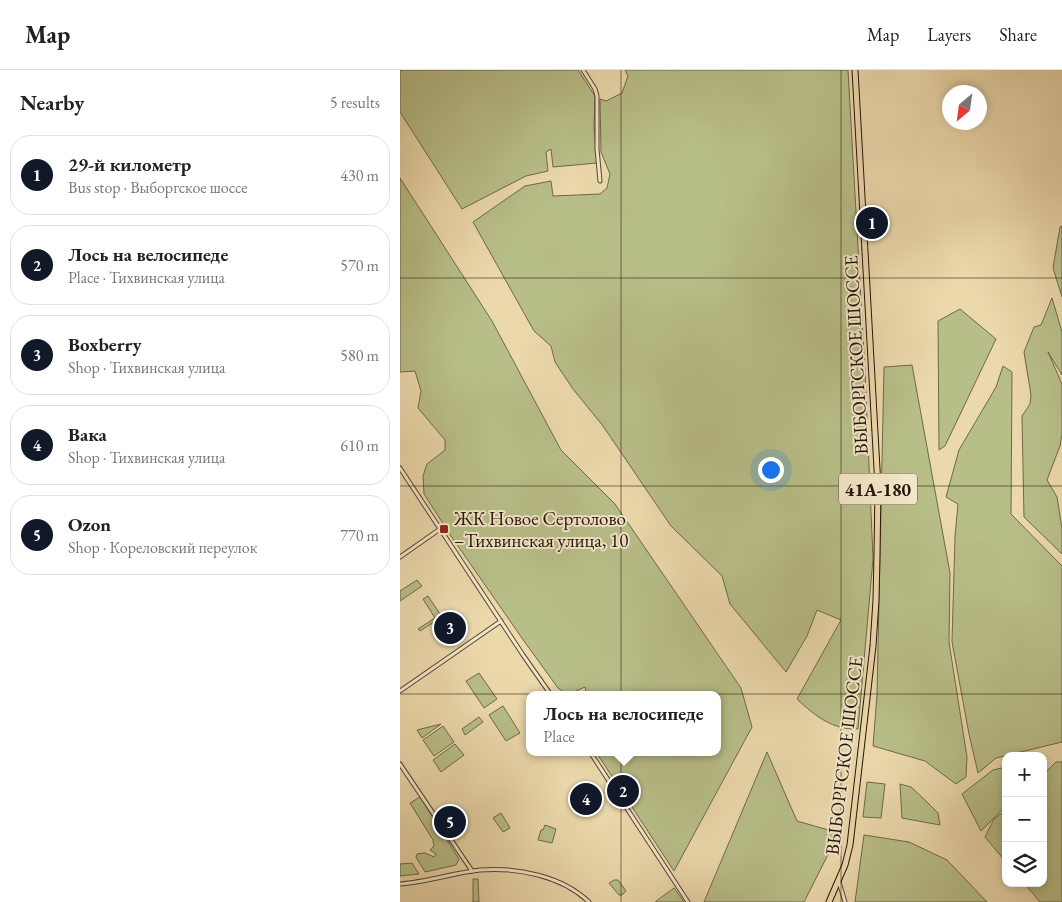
<!DOCTYPE html>
<html lang="en">
<head>
<meta charset="utf-8">
<style>
	body { margin:0; font-family:"EB Garamond",serif; background:#f2f2f2; color:#222 }
	.controls { position:absolute; right:15px; bottom:15px; display:grid; overflow:hidden; border-radius:10px; box-shadow:0 2px 8px #0003 }
	.controls button { width:45px; height:45px; display:grid; place-items:center; padding:0; border:0; border-bottom:1px solid #e0e0e0; background:#fff; color:#222; font:25px sans-serif }
	.compass { position:absolute; left:542px; top:15px; width:45px; height:45px; border-radius:50%; background:#fff; box-shadow:0 2px 8px #0003; rotate:209deg }
	.you { position:absolute; left:370px; top:399px; width:18px; height:18px; margin:-12px; border:4px solid #fff; border-radius:50%; background:#1a73e8; box-shadow:0 0 0 8px #1a73e833 }
	.badge { display:grid; place-items:center; width:32px; height:32px; border-radius:50%; background:#111827; color:#fff; font-size:16px; font-weight:700 }
	.pin { position:absolute; translate:-50% -50%; border:2px solid #fff; box-shadow:0 1px 5px #0006 }
	.popup { position:absolute; left:126px; top:621px; width:195px; height:65px; box-sizing:border-box; display:grid; place-content:center; border-radius:10px; background:#fff; filter:drop-shadow(0 1px 4px #0005); font-size:16px; white-space:nowrap; color:#767676 }
	.popup b { font-size:19px; color:#222 }
	.popup::after { content:''; position:absolute; left:50%; top:100%; margin-left:-10px; border:10px solid transparent; border-top-color:#fff }
	.list { margin:0; padding:0; list-style:none }
	h2 { display:flex; justify-content:space-between; align-items:center; height:65px; margin:0; padding:0 20px; font-size:21px }
	h2 small { font-size:16px; font-weight:400; color:#767676 }
	.list li { display:grid; grid-template-columns:32px 1fr auto; gap:15px; align-items:center; box-sizing:border-box; height:80px; margin:0 10px 10px; padding:0 10px; border:1px solid #e0e0e0; border-radius:20px }
	.list b { display:block; font-size:19px; white-space:nowrap }
	.list p { margin:0; font-size:16px; white-space:nowrap; color:#767676 }
	.list em { font-size:16px; font-style:normal; color:#767676 }
	.icon { flex:none; width:28px; height:28px; fill:none; stroke:currentColor; stroke-width:2; stroke-linecap:round; stroke-linejoin:round }
	.map { position:relative; flex:none; width:662px; height:832px; overflow:hidden }
	header { display:flex; align-items:center; gap:30px; box-sizing:border-box; height:70px; padding:0 25px; background:#fff; border-bottom:1px solid #e0e0e0 }
	header strong { font-size:24px }
	nav { display:flex; gap:28px; margin-inline-start:auto; font-size:18px }
	main { display:flex }
	aside { flex:1; background:#fff }
	.map>svg:first-child { display:block }
	.green { fill:#b8be88; stroke:#6f6849 }
	.lines { fill:none; stroke-linecap:round; stroke-linejoin:round }
	.street-casing { stroke:#574432; stroke-width:5 }
	.primary-casing { stroke:#26120a; stroke-width:7 }
	.street { stroke:#f2e6c8; stroke-width:3 }
	.primary { stroke:#ebd8ab; stroke-width:5 }
	.grid { fill:none; stroke:#26120a; stroke-width:1; stroke-opacity:0.55 }
	.poi-dot { fill:#8f2418; stroke:#f2e6c8; stroke-width:2 }
	.labels { text-anchor:middle; dominant-baseline:central; stroke-width:4; stroke-linejoin:round; paint-order:stroke }
	.shield { fill:#f2e6c8; stroke:#635243; stroke-width:1 }
	.shield-label { font-size:18px; font-weight:bold; fill:#26120a }
	.street-label { font-size:19px; fill:#26120a; stroke:#f2e6c8 }
	.poi-label { font-size:19px; fill:#26120a; stroke:#f2e6c8; text-anchor:start }
</style>
</head>
<body>
<header>
<strong>Map</strong>
<nav><a>Map</a><a>Layers</a><a>Share</a></nav>
</header>
<main>
<aside>
<h2>Nearby<small>5 results</small></h2>
<ul class="list">
<li><span class="badge">1</span><div><b>29-й километр</b><p>Bus stop · Выборгское шоссе</p></div><em>430 m</em></li>
<li><span class="badge">2</span><div><b>Лось на велосипеде</b><p>Place · Тихвинская улица</p></div><em>570 m</em></li>
<li><span class="badge">3</span><div><b>Boxberry</b><p>Shop · Тихвинская улица</p></div><em>580 m</em></li>
<li><span class="badge">4</span><div><b>Вака</b><p>Shop · Тихвинская улица</p></div><em>610 m</em></li>
<li><span class="badge">5</span><div><b>Ozon</b><p>Shop · Кореловский переулок</p></div><em>770 m</em></li>
</ul>
</aside>
<div class="map">
<svg width="662" height="832" viewBox="0 0 662 832">
	<rect width="100%" height="100%" fill="#ebd8ab"/>
	<filter id="stains"><feTurbulence type="fractalNoise" baseFrequency=".004" numOctaves="4"/><feColorMatrix values="0 0 0 0 .2 0 0 0 0 .09 0 0 0 0 .02 0 0 0 .5 -.17"/></filter>
	<radialGradient id="worn" r=".72"><stop offset=".6" stop-color="#630" stop-opacity="0"/><stop offset="1" stop-color="#630" stop-opacity=".3"/></radialGradient>
	<g class="green">
		<polygon points="0,0 178,0 195,26 194,57 197,93 153,97 151,79 146,82 148,101 126,106 62,139 0,42"/>
		<path d="M225 0H448L465 301 473 489 458 659C433 660 415 646 397 629L441 550 417 540 407 566 386 602 330 534 322 506 271 456 203 356 173 319 155 292 151 276 134 261 73 152 125 116 151 111 153 126 200 124 207 118 210 104 201 82 200 29 206 31 222 23 228 6Z"/>
		<polygon points="0,108 92,251 161,380 215,434 341,618 352,657 274,801 196,682 317,682 317,625 187,625 185,617 167,625 158,618 124,571 51,466 24,424 23,406 27,394 45,380 45,370 18,338 21,321 15,301 0,302"/>
		<polygon points="662,156 662,227 653,198 660,157"/>
		<polygon points="652,228 662,262 662,305 648,282 662,314 662,364 660,376 647,410 657,427 662,459 662,484 624,447 622,346 630,334 631,325 624,282 634,257 641,255"/>
		<polygon points="560,239 596,269 545,376 539,380 538,251"/>
		<polygon points="512,295 550,503 549,572 567,687 566,707 556,714 525,691 473,676 477,625 484,297"/>
		<polygon points="603,296 612,302 611,444 662,496 662,672 596,688 578,703 569,664 552,572 555,466 558,434 546,427 559,380 596,317"/>
		<polygon points="17,510 22,516 0,531 0,521"/>
		<polygon points="28,526 42,547 20,561 18,559 35,548 23,529"/>
		<polygon points="79,603 97,629 84,638 66,611"/>
		<polygon points="103,636 120,663 106,671 89,645"/>
		<polygon points="79,647 83,652 65,665 62,659"/>
		<polygon points="41,654 22,668 17,660"/>
		<polygon points="43,656 54,672 34,686 23,670"/>
		<polygon points="55,674 64,685 41,702 33,690"/>
		<polygon points="367,682 397,751 439,763 404,832 304,832"/>
		<polygon points="656,692 662,692 662,832 640,832 624,813 643,813 643,705"/>
		<polygon points="606,697 606,736 581,761 562,724 593,700"/>
		<polygon points="467,712 485,714 481,748 463,747"/>
		<polygon points="500,714 511,717 524,729 538,743 540,755 502,748"/>
		<polygon points="20,727 59,789 56,795 25,802 16,787 17,784 25,783 34,787 36,784 30,780 34,776 33,770 10,733"/>
		<polygon points="606,740 606,792 585,767 594,749"/>
		<polygon points="101,743 110,758 103,762 93,748"/>
		<polygon points="145,755 156,759 152,773 138,770 141,760 143,760"/>
		<polygon points="464,765 509,772 547,790 587,832 455,832"/>
		<polygon points="12,793 19,804 0,806 0,794"/>
		<polygon points="73,809 78,809 79,832 73,832"/>
		<polygon points="214,810 218,810 226,821 222,825 219,825 209,813"/>
		<polygon points="274,818 284,832 255,832"/>
	</g>
	<g class="lines">
		<g class="street-casing">
			<g id="street">
				<polyline points="183,0 195,19 197,26 197,79 200,111"/>
				<polyline points="0,398 123,585 151,625"/>
				<polyline points="0,487 40,459"/>
				<polyline points="0,621 101,551"/>
				<polyline points="190,682 288,832"/>
				<polyline points="0,694 72,801"/>
				<polyline points="439,812 445,832"/>
				<path d="M0 814C27 812 53 803 80 800 117 797 162 806 189 832"/>
			</g>
		</g>
		<g class="primary-casing">
			<polyline id="primary" points="429,832 445,795 450,775 473,576 476,530 477,484 478,417 455,0"/>
		</g>
		<use href="#street" class="street"/>
		<use href="#primary" class="primary"/>
	</g>
	<path class="grid" d="M221 0V832M441 0V832M0 208H662M0 416H662M0 624H662"/>
	<rect class="poi-dot" x="39" y="454" width="10" height="10" rx="2.5"/>
	<g class="labels">
		<rect class="shield" x="439" y="403.5" width="78" height="31" rx="4"/>
		<g class="shield-label">
			<text x="478" y="419">41А-180</text>
		</g>
		<g class="street-label">
			<text transform="translate(456 285) rotate(-93)">ВЫБОРГСКОЕ ШОССЕ</text>
			<text transform="translate(444 686) rotate(-83)">ВЫБОРГСКОЕ ШОССЕ</text>
		</g>
		<g class="poi-label">
			<text x="54" y="448">ЖК Новое Сертолово<tspan x="54" dy="22">–Тихвинская улица, 10</tspan></text>
		</g>
	</g>
	<rect width="100%" height="100%" filter="url(#stains)"/>
	<rect width="100%" height="100%" fill="url(#worn)"/>
</svg>
<div class="controls">
<button>+</button>
<button>−</button>
<button><svg class="icon" aria-label="layers" viewBox="0 0 24 24"><path d="M12 4l9 5-9 5-9-5zM3 14l9 5 9-5"/></svg></button>
</div>
<svg class="compass" viewBox="-18 -18 36 36"><path d="M0-13l5 13h-10z" fill="#e53935"/><path d="M0 13l5-13h-10z" fill="#767676"/></svg>
<div class="you"></div>
<div class="pin badge" style="left:472px;top:153px">1</div>
<div class="pin badge" style="left:223px;top:721px">2</div>
<div class="popup"><b>Лось на велосипеде</b>Place</div>
<div class="pin badge" style="left:50px;top:558px">3</div>
<div class="pin badge" style="left:186px;top:729px">4</div>
<div class="pin badge" style="left:50px;top:752px">5</div>
</div>
</main>
</body>
</html>
